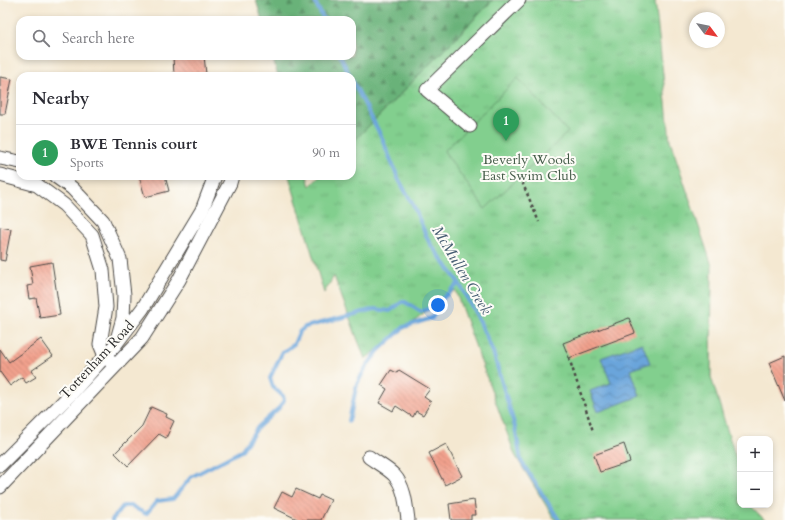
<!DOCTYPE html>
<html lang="en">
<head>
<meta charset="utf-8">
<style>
	body { margin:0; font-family:Cardo,serif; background:#f2f2f3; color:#2b2b33 }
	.controls { position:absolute; right:12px; bottom:12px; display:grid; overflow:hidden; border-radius:8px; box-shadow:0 2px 6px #0003 }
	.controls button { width:36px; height:36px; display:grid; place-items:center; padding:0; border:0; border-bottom:1px solid #e1e1e2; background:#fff; color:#2b2b33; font:20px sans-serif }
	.compass { position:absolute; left:689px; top:12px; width:36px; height:36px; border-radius:50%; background:#fff; box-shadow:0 2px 6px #0003; rotate:122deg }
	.you { position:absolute; left:438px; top:305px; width:14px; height:14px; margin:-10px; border:3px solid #fff; border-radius:50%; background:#1a73e8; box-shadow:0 0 0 6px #1a73e833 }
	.badge { display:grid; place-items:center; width:26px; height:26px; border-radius:50%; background:#ea580c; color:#fff; font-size:13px; font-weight:700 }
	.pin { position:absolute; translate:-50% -33px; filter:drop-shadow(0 1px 2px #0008) }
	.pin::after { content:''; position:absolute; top:21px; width:14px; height:12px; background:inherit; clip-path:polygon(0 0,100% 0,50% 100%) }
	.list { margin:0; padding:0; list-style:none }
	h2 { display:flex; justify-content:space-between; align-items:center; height:52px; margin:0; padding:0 16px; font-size:17px }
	h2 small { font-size:13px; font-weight:400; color:#7c7c81 }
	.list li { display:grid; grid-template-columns:26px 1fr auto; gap:12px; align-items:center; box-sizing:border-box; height:56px; padding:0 16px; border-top:1px solid #e1e1e2 }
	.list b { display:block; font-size:15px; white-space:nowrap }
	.list p { margin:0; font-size:13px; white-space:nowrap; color:#7c7c81 }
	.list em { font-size:13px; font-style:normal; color:#7c7c81 }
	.icon { flex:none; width:22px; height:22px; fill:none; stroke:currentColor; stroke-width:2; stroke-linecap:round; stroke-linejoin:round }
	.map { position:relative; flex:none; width:785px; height:520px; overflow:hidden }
	.search { position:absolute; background:#fff; box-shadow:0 2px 6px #0003; left:16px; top:16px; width:340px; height:44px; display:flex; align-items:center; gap:10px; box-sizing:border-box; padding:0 14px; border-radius:12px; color:#7c7c81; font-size:15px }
	.panel { position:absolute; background:#fff; box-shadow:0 2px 6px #0003; left:16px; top:72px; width:340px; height:108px; border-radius:12px }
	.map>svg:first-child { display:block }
	.grass { fill:url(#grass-tufts); stroke:#567d5c }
	.forest { fill:url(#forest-firs); stroke:#4a6e52 }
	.pitch { fill:#82cf8e; stroke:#567d5c }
	.water { fill:url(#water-waves); stroke:#4b6883 }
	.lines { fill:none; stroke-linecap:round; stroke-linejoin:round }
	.stream { stroke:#6ba5db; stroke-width:4 }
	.building { fill:url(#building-back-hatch) }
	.minor-casing { stroke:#494744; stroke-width:15 }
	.path { stroke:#494744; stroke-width:2.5; stroke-dasharray:3 3; stroke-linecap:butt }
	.minor { stroke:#fff; stroke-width:13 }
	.labels { text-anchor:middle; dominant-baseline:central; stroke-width:4; stroke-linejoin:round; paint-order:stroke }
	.park-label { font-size:14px; fill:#455c49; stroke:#fdfcf7 }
	.street-label { font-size:14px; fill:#2b2b2b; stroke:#fdfcf7 }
	.water-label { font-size:15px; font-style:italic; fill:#455c71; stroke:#fdfcf7 }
</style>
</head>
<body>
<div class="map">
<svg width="785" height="520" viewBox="0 0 785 520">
	<defs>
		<pattern id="grass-tufts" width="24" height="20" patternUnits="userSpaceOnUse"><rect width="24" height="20" fill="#82cf8e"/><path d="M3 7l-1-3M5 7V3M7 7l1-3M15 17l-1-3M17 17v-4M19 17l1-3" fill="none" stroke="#70b27b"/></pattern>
		<pattern id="forest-firs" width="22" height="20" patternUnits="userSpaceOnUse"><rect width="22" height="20" fill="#69b279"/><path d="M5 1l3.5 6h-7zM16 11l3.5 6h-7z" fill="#579163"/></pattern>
		<pattern id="water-waves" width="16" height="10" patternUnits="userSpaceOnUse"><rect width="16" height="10" fill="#6ba5db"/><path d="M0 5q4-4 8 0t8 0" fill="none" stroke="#5887b2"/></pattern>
		<pattern id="building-back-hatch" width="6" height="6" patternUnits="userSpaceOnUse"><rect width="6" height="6" fill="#f2a18d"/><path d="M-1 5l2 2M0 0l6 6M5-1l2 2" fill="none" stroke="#c48373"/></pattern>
	</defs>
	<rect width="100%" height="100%" fill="#fdfcf7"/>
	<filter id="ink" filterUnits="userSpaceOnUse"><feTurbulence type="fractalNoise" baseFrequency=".025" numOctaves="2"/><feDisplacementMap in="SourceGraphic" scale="8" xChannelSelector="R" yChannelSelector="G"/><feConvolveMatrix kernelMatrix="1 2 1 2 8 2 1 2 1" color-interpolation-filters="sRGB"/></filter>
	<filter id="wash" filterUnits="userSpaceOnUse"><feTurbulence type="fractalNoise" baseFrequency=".012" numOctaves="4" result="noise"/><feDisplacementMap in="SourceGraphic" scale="16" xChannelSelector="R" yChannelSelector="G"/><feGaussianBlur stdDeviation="0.9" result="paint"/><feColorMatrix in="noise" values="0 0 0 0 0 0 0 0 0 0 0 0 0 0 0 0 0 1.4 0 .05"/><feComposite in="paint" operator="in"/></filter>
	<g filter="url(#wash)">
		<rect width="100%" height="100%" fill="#f4e8d1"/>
		<polygon class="grass" points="493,0 655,0 670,140 712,266 711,377 740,472 740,505 750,505 765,520 555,520 515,455 455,290 365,359 334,276 324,293 289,176 307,176 310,186 320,176 352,176 352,143"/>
		<polygon class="forest" points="256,0 493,0 352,143 352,76 278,76 272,56 352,56 352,20 262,20"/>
		<polygon class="pitch" points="518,78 568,132 485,209 444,151"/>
		<polygon class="water" points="642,343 650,363 631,370 640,396 598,412 590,391 611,383 601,358"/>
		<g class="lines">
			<g class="stream">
				<polyline points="314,0 324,20"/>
				<polyline points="340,56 350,76"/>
				<polyline points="352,80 381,136 398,178 413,205 429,242 459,283 479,320 493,352 515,427 521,461 559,520"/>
				<polyline points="349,421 357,384 366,367 379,350 404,327 432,318 442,299 459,283"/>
				<polyline points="112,520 123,506 131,506 146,514 157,501 173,499 191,477 241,451 258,427 280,407 284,400 283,396 273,387 270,378 282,353 294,344 299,332 305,327 375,309 390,311 402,302 405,302 421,312 440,304"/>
			</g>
		</g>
		<g id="blocks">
			<g class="building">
				<polygon points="173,56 204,56 206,74 174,76"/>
				<polygon points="0,77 12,79 5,114 0,114"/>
				<polygon points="139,176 165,176 169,191 145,197"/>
				<polygon points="0,227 11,229 5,261 0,260"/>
				<polygon points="52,262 60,315 40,318 36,298 29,299 27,286 33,285 30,266"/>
				<polygon points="629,318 635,333 569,358 563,343"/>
				<polygon points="41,339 53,356 31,371 36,377 26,383 22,377 10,386 0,372 0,349 9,362"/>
				<polygon points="785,356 785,401 769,363"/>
				<polygon points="391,370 397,373 399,370 430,389 424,397 431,402 423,415 416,411 413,417 396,406 393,411 379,403 387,389 381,385"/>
				<polygon points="151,407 167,414 166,417 174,421 166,438 159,434 128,466 115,453 142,426"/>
				<polygon points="446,444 462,476 445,485 429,453"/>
				<polygon points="624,444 630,462 600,472 594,455"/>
				<polygon points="296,489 318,499 320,495 331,500 321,520 299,520 274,508 282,492 292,497"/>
				<polygon points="474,500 476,515 471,515 471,520 451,520 449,504"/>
			</g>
		</g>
	</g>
	<g filter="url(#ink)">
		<use href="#blocks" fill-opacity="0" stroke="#494744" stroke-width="1"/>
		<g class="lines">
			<g class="minor-casing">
				<g id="minor">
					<polyline points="470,126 427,90 519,0"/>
					<polyline points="0,158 20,162"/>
					<polyline points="0,175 37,185 64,205 92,235 103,270 106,307 100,344 105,356 110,361"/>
					<polyline points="55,176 72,188 103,221 120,259 124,295 123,318 118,336"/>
					<path d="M369 457C377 463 387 468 394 475 405 487 406 505 408 520"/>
					<polyline points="0,465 71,394 115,345 143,308 202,210 215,176"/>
					<polyline points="0,487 142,338 179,280 230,183 232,176"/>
				</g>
			</g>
			<g class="path">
				<polyline points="520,177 539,222"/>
				<polyline points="569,358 593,431"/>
			</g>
			<use href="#minor" class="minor"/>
		</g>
	</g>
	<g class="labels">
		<g class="park-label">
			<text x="529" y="159">Beverly Woods<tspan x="529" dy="16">East Swim Club</tspan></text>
		</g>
		<g class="street-label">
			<text transform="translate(97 360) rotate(-47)">Tottenham Road</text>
		</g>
		<g class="water-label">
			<text transform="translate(462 270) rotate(59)">McMullen Creek</text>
		</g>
	</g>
</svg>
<div class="controls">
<button>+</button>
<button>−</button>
</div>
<svg class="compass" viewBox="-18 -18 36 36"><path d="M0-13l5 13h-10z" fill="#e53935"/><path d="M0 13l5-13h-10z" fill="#7c7c81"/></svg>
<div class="you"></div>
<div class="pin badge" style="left:506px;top:141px;background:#2e9e5b">1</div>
<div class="search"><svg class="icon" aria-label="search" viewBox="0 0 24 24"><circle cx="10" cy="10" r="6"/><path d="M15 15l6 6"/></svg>Search here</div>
<section class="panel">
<h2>Nearby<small></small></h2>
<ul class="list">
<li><span class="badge" style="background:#2e9e5b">1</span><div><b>BWE Tennis court</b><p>Sports</p></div><em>90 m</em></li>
</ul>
</section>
</div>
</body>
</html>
